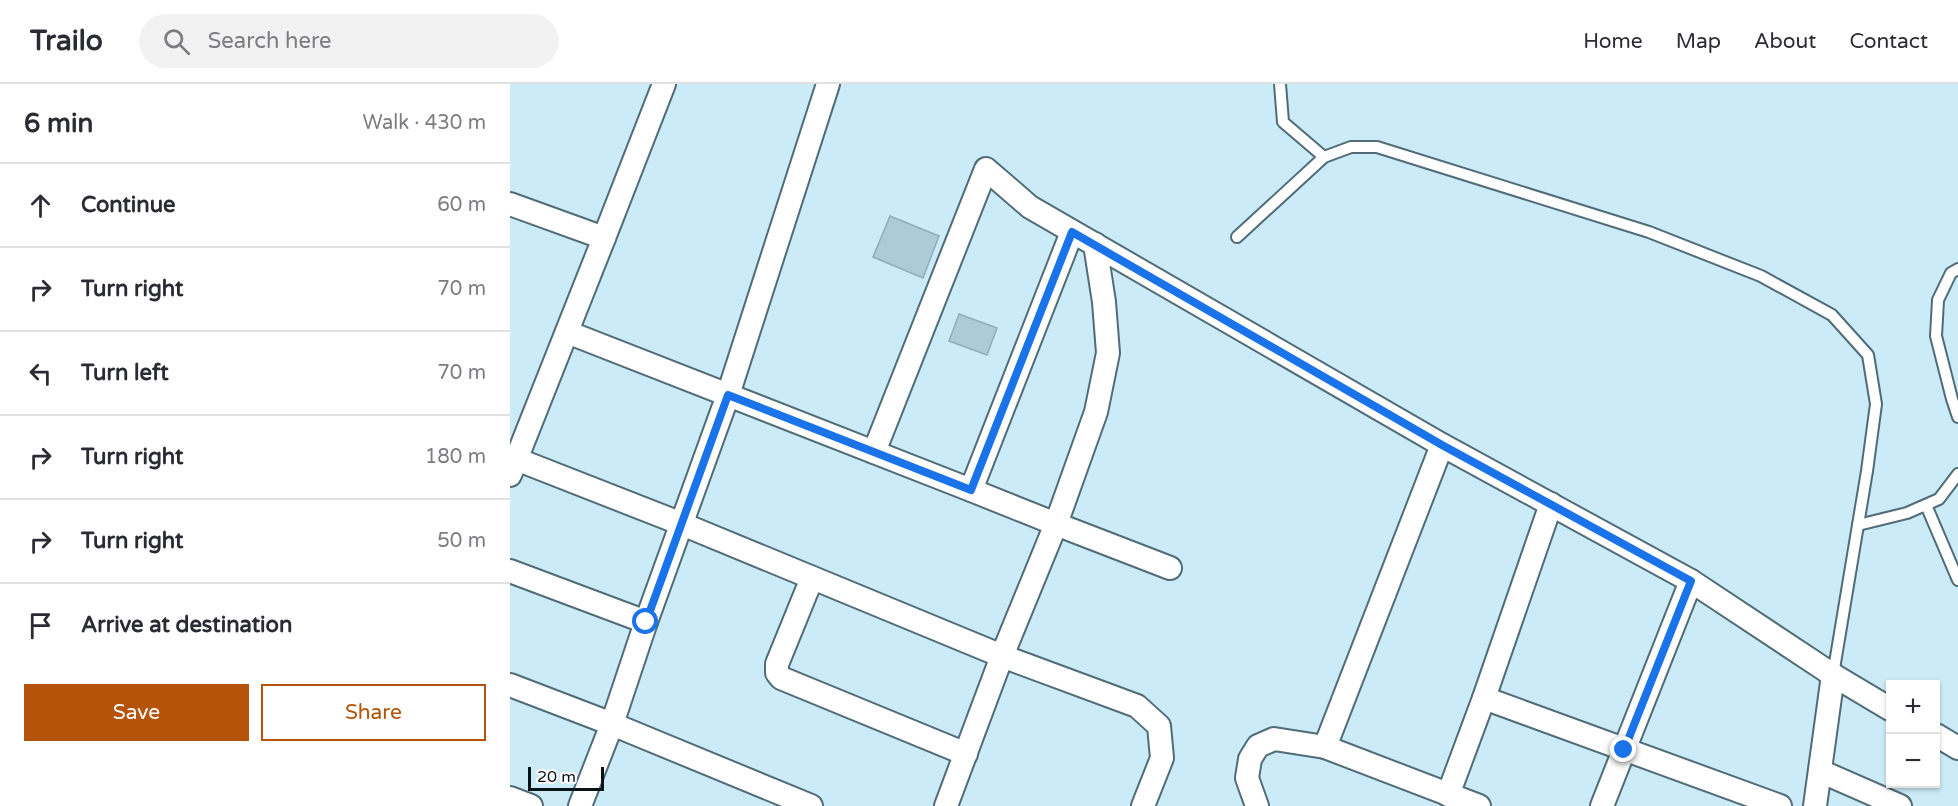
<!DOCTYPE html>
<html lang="en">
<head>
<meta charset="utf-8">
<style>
	body { margin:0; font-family:"Varela Round",sans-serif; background:#f2f2f3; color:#2b2b33 }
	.controls { position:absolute; right:18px; bottom:18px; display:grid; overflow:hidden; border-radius:0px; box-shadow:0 2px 4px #0004 }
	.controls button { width:54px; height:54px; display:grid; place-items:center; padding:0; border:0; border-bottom:2px solid #e1e1e2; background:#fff; color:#2b2b33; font:30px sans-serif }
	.scale { position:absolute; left:18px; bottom:15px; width:76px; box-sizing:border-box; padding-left:6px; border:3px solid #071317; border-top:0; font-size:16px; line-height:21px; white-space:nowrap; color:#071317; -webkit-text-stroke:4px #fff; paint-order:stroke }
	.stop { position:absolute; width:18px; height:18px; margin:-14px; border:4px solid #1a73e8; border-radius:50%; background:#fff }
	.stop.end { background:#1a73e8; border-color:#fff; box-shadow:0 2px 6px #0008 }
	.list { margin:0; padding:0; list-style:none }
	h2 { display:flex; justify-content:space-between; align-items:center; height:78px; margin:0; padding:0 24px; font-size:26px }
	h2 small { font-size:20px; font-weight:400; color:#7c7c81 }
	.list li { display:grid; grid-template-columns:39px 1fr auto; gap:18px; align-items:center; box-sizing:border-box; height:84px; padding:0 24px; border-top:2px solid #e1e1e2 }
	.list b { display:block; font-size:22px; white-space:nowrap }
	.list em { font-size:20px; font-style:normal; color:#7c7c81 }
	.actions { display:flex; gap:12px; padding:18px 24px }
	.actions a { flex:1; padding:14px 0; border:2px solid #b45309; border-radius:0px; text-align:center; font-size:21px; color:#b45309 }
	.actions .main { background:#b45309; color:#fff }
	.icon { flex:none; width:33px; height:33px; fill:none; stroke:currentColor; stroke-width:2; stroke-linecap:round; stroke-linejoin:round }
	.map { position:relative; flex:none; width:1448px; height:722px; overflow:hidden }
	header { display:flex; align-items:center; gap:36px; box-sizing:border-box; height:84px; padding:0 30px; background:#fff; border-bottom:2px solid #e1e1e2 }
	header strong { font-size:28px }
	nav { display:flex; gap:33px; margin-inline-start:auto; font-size:21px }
	.search { width:420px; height:54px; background:#f2f2f3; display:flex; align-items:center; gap:15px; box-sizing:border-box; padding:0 21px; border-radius:33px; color:#7c7c81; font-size:22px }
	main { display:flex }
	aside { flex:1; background:#fff }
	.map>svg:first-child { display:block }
	.building { fill:#accad7; stroke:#90aeba; stroke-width:1.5 }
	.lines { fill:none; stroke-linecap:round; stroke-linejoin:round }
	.service-casing { stroke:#506c77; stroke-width:14 }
	.minor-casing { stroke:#506c77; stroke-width:26 }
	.service { stroke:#fff; stroke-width:10 }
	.minor { stroke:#fff; stroke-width:22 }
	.route { stroke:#1a73e8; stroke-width:8 }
</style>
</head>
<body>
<header>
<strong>Trailo</strong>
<div class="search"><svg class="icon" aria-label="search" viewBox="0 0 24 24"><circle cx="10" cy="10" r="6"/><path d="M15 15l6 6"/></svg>Search here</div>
<nav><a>Home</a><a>Map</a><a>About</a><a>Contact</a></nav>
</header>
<main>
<aside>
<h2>6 min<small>Walk · 430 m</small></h2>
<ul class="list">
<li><svg class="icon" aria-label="ahead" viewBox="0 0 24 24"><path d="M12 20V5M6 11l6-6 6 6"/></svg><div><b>Continue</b></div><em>60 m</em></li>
<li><svg class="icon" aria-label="right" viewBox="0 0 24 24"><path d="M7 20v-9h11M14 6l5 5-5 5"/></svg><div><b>Turn right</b></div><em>70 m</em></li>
<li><svg class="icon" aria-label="left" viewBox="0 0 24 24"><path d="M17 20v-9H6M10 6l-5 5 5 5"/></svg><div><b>Turn left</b></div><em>70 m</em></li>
<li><svg class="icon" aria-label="right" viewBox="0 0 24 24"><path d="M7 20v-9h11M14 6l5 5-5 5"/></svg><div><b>Turn right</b></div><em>180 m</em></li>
<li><svg class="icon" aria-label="right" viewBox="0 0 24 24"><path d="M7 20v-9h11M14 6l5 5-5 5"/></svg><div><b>Turn right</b></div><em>50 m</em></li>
<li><svg class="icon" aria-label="arrive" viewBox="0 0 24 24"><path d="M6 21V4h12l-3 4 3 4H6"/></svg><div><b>Arrive at destination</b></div></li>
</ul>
<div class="actions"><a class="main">Save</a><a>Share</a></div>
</aside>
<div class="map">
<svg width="1448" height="722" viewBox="0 0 1448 722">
	<rect width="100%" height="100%" fill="#cbebf8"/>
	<g class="building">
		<polygon points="380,132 429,152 413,194 363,173"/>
		<polygon points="449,230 487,244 477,271 439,257"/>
	</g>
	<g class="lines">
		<g class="service-casing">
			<g id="service">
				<polyline points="770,0 773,38 814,73"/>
				<polyline points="727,153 814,73 841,63 867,63 1139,148 1251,192 1322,231 1358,271 1366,320 1357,387 1323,591"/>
				<polyline points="1448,185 1441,189 1428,216 1426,252 1442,315 1448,333"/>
				<polyline points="1416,421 1448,496"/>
				<polyline points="1348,441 1397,429 1429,415 1448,390"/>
			</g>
		</g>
		<g class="minor-casing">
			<g id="minor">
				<polyline points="0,120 94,154 0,391"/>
				<polyline points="94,154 154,0"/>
				<polyline points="585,160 594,218 598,269 586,328 546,440 660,484"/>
				<polyline points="57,248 461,406 562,148"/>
				<polyline points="364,368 476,85 520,123 932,361 1181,497 1323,591 1380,625"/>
				<polyline points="6,375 172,440 492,572 627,622 649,642 652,674 633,722"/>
				<polyline points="0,487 136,538"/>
				<polyline points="302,494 267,580 267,589 271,594 456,670"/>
				<polyline points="0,601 102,640 301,722"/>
				<polyline points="974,614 1270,722"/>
				<polyline points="1426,651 1448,664"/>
				<polyline points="815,663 969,722"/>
				<polyline points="1310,687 1390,722"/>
				<polyline points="938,711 974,614 1041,420"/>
				<polyline points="0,714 21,722"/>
				<polyline points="70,722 102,640 136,538 218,311 318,0"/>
				<polyline points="436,722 492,572 546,440 461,406"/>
				<polyline points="747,722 737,694 740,675 748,662 764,655 815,663 932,361"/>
				<polyline points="1092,722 1181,497"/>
				<polyline points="1305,722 1323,591"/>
			</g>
		</g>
		<use href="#service" class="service"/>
		<use href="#minor" class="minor"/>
	</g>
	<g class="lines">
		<polyline class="route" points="136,538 218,311 461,406 562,148 932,361 1181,497 1114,666"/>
	</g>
</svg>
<div class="controls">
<button>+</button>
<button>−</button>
</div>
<div class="scale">20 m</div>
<div class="stop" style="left:136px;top:538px"></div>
<div class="stop end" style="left:1114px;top:666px"></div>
</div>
</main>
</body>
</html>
